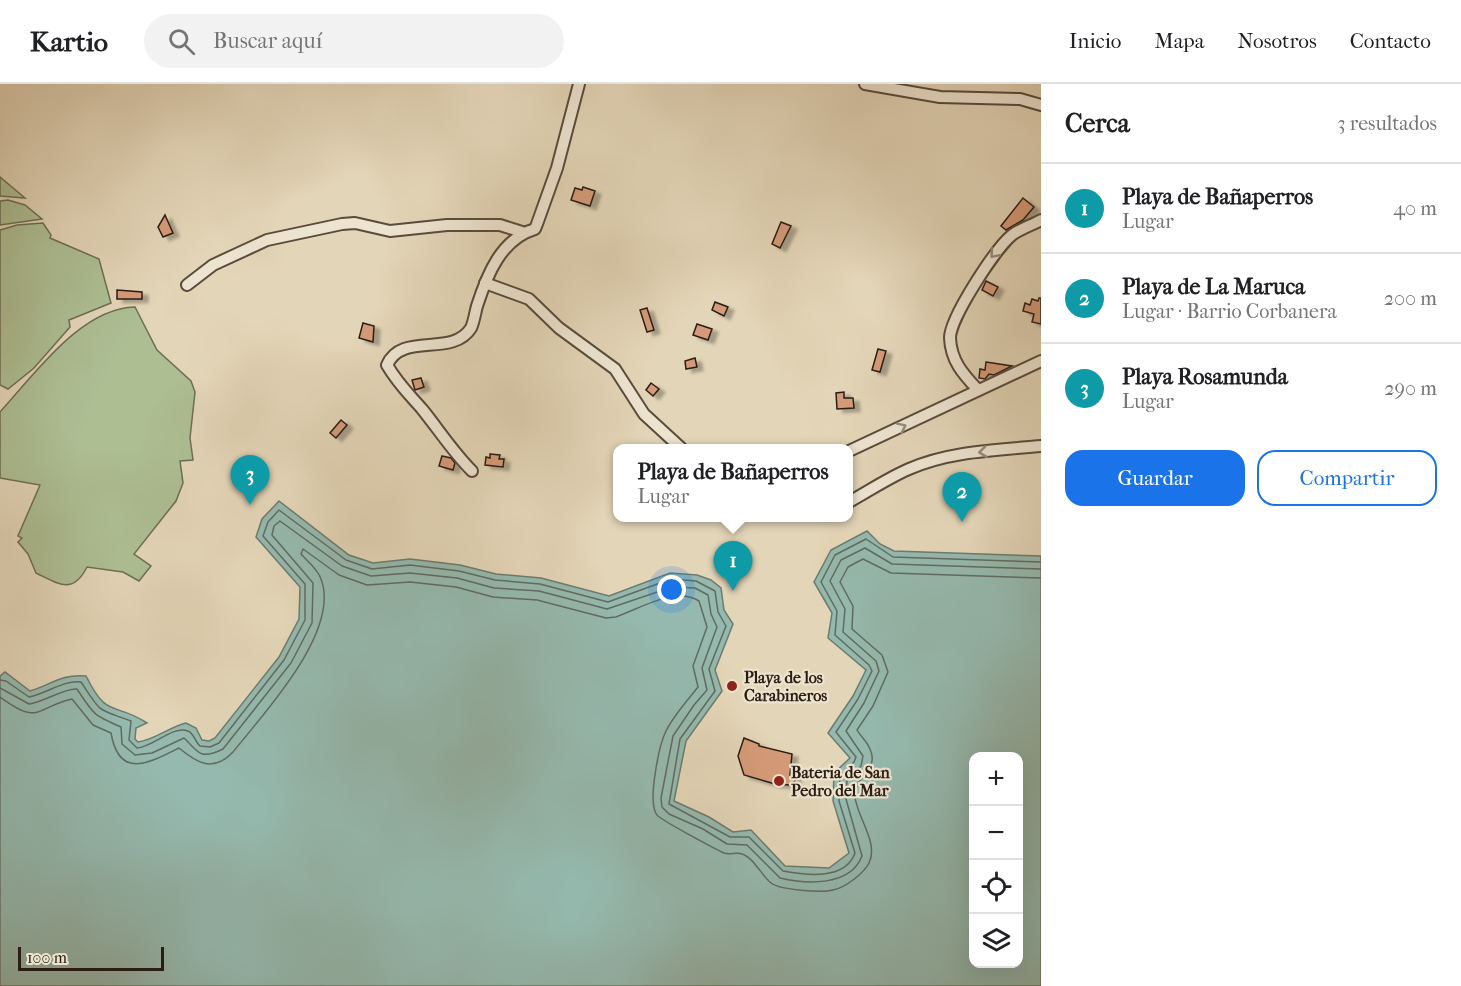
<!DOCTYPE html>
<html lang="es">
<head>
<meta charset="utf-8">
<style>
	body { margin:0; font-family:"IM FELL French Canon",serif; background:#f2f2f2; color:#202124 }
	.controls { position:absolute; right:18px; bottom:18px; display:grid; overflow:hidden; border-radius:12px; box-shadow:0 6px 24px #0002 }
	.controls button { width:54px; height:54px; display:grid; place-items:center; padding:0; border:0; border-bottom:2px solid #e0e0e0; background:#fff; color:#202124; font:30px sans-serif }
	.scale { position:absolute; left:18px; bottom:15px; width:146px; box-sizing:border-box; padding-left:6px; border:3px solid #2b1d14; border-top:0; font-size:16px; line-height:21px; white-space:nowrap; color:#2b1d14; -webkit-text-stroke:4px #ede4d0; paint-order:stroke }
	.you { position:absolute; left:672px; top:506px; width:21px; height:21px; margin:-15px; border:4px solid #fff; border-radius:50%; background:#1a73e8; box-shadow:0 0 0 9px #1a73e833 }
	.badge { display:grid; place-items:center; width:39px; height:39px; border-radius:50%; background:#1a73e8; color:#fff; font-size:20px; font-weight:700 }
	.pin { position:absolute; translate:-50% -50px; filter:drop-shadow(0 2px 3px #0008) }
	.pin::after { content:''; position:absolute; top:32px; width:21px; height:18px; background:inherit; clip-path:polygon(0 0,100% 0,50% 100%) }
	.popup { position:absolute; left:613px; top:360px; width:240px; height:78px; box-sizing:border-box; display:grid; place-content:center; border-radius:12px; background:#fff; filter:drop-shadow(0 2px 4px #0005); font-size:20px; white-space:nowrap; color:#757577 }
	.popup b { font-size:22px; color:#202124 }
	.popup::after { content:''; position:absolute; left:50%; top:100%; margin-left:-12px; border:12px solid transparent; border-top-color:#fff }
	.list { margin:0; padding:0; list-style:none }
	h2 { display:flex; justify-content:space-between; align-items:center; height:78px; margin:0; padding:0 24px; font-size:26px }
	h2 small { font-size:20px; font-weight:400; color:#757577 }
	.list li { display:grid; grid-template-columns:39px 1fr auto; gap:18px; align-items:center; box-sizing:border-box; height:90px; padding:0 24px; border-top:2px solid #e0e0e0 }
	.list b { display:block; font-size:22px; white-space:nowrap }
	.list p { margin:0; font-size:20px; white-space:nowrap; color:#757577 }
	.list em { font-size:20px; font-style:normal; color:#757577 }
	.actions { display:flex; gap:12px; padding:18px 24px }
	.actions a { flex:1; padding:14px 0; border:2px solid #1a73e8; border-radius:18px; text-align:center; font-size:21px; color:#1a73e8 }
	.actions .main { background:#1a73e8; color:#fff }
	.icon { flex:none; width:33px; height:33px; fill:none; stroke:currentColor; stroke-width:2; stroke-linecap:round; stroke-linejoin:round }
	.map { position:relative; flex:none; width:1041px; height:902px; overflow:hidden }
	header { display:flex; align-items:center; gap:36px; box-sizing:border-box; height:84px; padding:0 30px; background:#fff; border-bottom:2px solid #e0e0e0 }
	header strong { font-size:28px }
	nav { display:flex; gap:33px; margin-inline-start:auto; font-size:21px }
	.search { width:420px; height:54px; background:#f2f2f2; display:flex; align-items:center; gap:15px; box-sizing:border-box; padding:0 21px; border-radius:33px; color:#757577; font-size:22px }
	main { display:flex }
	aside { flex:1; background:#fff }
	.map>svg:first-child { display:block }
	.green { fill:#adbe93; stroke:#6c6e54; stroke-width:1.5 }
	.water { fill:#95b9ae; stroke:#6b7b70; stroke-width:1.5; fill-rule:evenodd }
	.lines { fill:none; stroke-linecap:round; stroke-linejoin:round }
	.shore { stroke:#606b61; stroke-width:1.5 }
	.building { fill:#d59b78; stroke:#2b1d14; stroke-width:1.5; filter:url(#shadow) }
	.minor-casing { stroke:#594b3d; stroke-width:14 }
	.minor { stroke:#ede4d0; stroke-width:10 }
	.oneway { stroke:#968a7b }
	.poi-dot { fill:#8f2418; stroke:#ede4d0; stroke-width:2 }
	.labels { text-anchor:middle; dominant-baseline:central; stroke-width:4.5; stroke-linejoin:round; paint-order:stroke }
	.poi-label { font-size:16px; font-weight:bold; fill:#2b1d14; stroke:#ede4d0; text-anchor:start }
</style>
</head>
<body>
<header>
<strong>Kartio</strong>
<div class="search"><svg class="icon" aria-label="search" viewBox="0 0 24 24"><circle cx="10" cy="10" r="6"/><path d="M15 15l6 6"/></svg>Buscar aquí</div>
<nav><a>Inicio</a><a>Mapa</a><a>Nosotros</a><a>Contacto</a></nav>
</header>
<main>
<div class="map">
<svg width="1041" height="902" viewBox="0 0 1041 902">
	<defs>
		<filter id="shadow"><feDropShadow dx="6" dy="3.5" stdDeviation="1.5" flood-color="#0004"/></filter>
	</defs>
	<rect width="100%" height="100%" fill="#e3d5b7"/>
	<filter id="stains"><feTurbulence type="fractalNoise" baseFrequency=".00333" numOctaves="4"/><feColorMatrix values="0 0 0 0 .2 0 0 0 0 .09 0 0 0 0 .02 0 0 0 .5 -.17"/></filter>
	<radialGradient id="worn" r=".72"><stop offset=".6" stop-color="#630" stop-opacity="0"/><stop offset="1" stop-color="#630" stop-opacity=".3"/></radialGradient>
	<g class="green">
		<polygon points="0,93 25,114 0,112"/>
		<polygon points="8,116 25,121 42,135 0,141 0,117"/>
		<polygon points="43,139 51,151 50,154 99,175 111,219 69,236 70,243 34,284 8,305 0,301 0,146 17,141"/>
		<path d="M135 223 157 266 191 297 195 308 190 354 193 376 180 377 183 399 176 417 134 470 151 482 139 497 123 488 87 483C73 511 59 500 36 489L28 470 18 458 22 454 18 452 40 401 0 394V328C35 290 81 224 135 223Z"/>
	</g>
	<path class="water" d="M279 417 349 471 373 479 410 475 460 481 496 490 541 494 609 512 670 489 697 491 711 496 721 504 724 526 733 540 715 586 722 607 686 657 674 717 709 733 733 748 751 746 785 782 829 784 849 769 833 717 834 689 850 674 828 649 853 612 866 586 828 554 832 529 814 498 831 466 867 447 880 460 894 467 1041 472V902H0V592L5 588 30 607C53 600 60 590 86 592 108 636 113 617 147 639L136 644 135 655 138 658C155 656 169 643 186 639L196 644 202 656 209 657 215 654 279 573 299 535 300 503 256 453 262 435ZM974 672H1018V880H974Z"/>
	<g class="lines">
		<g class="shore">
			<path d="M0 596 6 597 29 613C48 609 63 596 81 598 102 630 96 624 131 637L129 656 137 664C153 663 173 641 188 647 194 649 195 658 200 662L210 663 219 659 284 576 305 536V500L263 452 268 438 279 426 346 476 372 485 410 481 459 487 495 496 540 500 608 518 671 495 696 497 715 507 718 528 726 542 709 585 715 607 680 655 669 720 730 753H749L783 787C805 791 845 797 855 769L839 717 840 692 854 678 856 673 836 648 858 615 872 587 869 581 835 551 837 527 821 498 835 471 866 455 893 473 1041 478"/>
			<path d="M0 604 29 620C44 618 64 604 77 605 94 631 93 631 121 643L122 660 135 671 152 669 184 654C198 667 199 677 223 665L291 579 312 539 313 499 272 451 274 442 280 437 342 482 371 492 410 489 457 494 494 504 539 507 607 525 672 503 695 504 708 511 711 530 717 543 702 584 707 606 694 621 673 652 661 714 662 723 669 730 703 745 727 760 747 761 780 794C806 800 850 803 862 772L846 715 847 696 861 682 863 672 846 647 864 619 879 587 876 577 843 548 845 525 830 497 841 476 865 464 892 480 1041 485"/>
			<path d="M0 613C40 642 34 624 72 615L93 641 111 649C119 696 149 679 179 664 197 679 213 689 233 668 264 629 341 547 321 495 318 485 307 477 301 470L303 465 339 491 367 501 410 498 456 503 493 513 537 516 606 534 616 533C639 525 675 502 699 517L707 543 693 582 698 603C687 617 674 631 666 647 659 661 647 719 657 731 659 735 717 766 724 769 730 771 737 768 742 770 753 773 762 792 771 799 780 806 822 809 833 806 845 804 864 789 869 779 879 759 857 733 855 713 853 692 880 687 870 665 867 657 861 653 857 646L873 622 888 588 882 571 852 545 853 522 840 498 848 483 863 475 891 489 1041 494"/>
		</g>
	</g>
	<g class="building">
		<polygon points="583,103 595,107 590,122 571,116 575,104 582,106"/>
		<polygon points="1023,114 1034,123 1023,136 1006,146 1001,142"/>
		<polygon points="165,131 173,149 163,153 158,143"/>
		<polygon points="781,138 791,142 780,164 772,160"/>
		<polygon points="986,197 998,203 993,212 982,206"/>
		<polygon points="117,206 142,208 142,215 117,215"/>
		<polygon points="1039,214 1041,214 1041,240 1032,238 1034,230 1023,227 1025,219 1030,221 1032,215 1038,217"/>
		<polygon points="715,218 728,223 724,232 712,226"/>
		<polygon points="647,224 654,246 647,248 640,226"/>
		<polygon points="363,239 374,242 373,258 359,254"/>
		<polygon points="697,240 712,245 708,256 693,251"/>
		<polygon points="878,265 886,267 880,288 872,286"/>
		<polygon points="695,274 697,283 686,285 685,277"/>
		<polygon points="986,278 1012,282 994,291 989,290 985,295 979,294 980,285 985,286"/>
		<polygon points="421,294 424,303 415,306 412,296"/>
		<polygon points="651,299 659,305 653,312 646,306"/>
		<polygon points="844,308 844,314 853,314 854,324 837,325 836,309"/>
		<polygon points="341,336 347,341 336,354 330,349"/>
		<polygon points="490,370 500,371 499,375 504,375 503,383 485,381 486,373 490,374"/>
		<polygon points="442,372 451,374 455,379 453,386 439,382"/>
		<polygon points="744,654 759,660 759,662 792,670 790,691 795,691 795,697 790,701 775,700 744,691 738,672"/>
	</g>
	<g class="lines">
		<g class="minor-casing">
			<g id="minor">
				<polyline points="865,0 940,13 1020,15 1041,21"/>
				<polyline points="485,199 529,215 559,244 615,285 644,330 681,364"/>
				<polyline points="187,201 213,181 267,156 342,140 355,139 390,147 447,141 500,141 522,148"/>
				<path d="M978 306C963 290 951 277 950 254 950 234 995 165 1012 151 1020 145 1032 141 1041 136"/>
				<polyline points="849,367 1041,277"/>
				<path d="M472 387C453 368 439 346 422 325 409 310 398 300 387 281 402 247 452 274 471 244 474 238 475 229 477 222 487 191 501 155 535 145L537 140 557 84 579 0"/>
				<path d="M849 418C869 407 888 394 909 385 950 367 998 366 1041 362"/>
			</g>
		</g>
		<use href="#minor" class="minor"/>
	</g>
	<defs><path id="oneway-chevron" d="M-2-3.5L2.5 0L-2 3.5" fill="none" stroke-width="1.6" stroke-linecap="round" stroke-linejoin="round" transform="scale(1.5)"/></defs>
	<g class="oneway">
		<use href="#oneway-chevron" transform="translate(994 170) rotate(131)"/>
		<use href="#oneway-chevron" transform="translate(902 343) rotate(-26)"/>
		<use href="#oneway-chevron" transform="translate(983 368) rotate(173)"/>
	</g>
	<g class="poi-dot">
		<circle cx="732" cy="602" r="6"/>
		<circle cx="779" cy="697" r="6"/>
	</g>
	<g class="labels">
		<g class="poi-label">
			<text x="744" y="593">Playa de los<tspan x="744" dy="18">Carabineros</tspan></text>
			<text x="791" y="688">Bateria de San<tspan x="791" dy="18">Pedro del Mar</tspan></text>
		</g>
	</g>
	<rect width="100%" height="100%" filter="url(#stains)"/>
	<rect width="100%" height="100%" fill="url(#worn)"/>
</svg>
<div class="controls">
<button>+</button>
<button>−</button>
<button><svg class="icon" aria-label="locate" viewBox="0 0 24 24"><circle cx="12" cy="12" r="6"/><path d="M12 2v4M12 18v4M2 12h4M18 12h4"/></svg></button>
<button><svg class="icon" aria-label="layers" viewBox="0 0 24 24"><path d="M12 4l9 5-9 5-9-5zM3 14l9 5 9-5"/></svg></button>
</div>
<div class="scale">100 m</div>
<div class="you"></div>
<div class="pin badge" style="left:733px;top:507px;background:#0f9aa8">1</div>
<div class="popup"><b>Playa de Bañaperros</b>Lugar</div>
<div class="pin badge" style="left:962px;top:438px;background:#0f9aa8">2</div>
<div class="pin badge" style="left:250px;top:421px;background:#0f9aa8">3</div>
</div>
<aside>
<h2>Cerca<small>3 resultados</small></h2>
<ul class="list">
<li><span class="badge" style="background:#0f9aa8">1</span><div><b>Playa de Bañaperros</b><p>Lugar</p></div><em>40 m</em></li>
<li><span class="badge" style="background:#0f9aa8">2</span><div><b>Playa de La Maruca</b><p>Lugar · Barrio Corbanera</p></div><em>200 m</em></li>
<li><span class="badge" style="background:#0f9aa8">3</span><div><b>Playa Rosamunda</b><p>Lugar</p></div><em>290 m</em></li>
</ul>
<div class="actions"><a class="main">Guardar</a><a>Compartir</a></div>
</aside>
</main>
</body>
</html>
